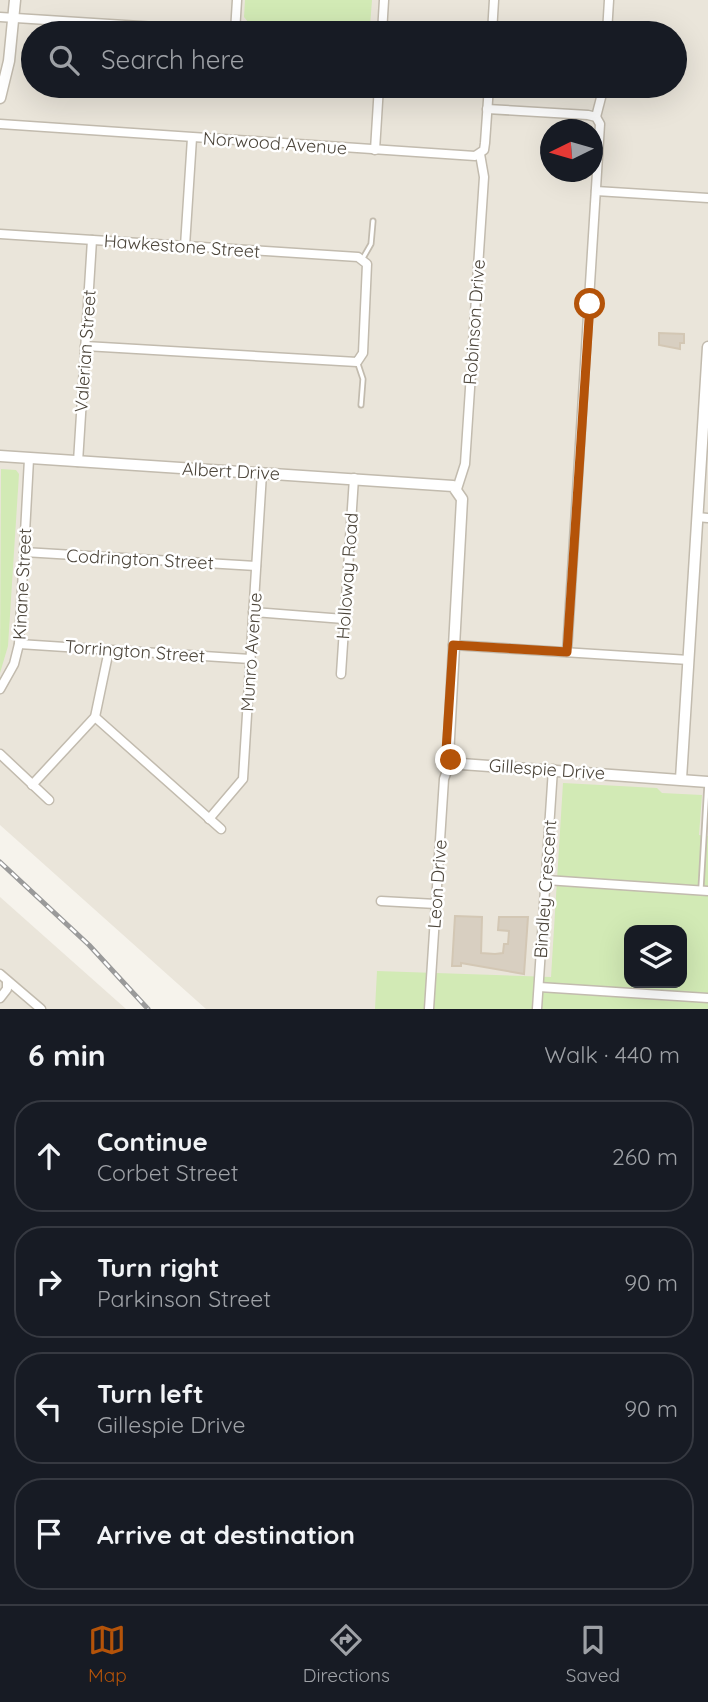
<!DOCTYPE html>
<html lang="en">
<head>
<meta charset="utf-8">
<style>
	body { margin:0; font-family:Quicksand,sans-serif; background:#20242c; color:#f1f3f6 }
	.controls { position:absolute; right:21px; bottom:21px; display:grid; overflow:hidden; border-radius:14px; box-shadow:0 7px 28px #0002 }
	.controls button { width:63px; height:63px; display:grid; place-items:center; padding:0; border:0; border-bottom:2px solid #363941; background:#171b24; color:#f1f3f6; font:35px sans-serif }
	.compass { position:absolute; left:540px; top:119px; width:63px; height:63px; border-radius:50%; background:#171b24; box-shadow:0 7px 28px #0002; rotate:265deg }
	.stop { position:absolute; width:21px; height:21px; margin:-16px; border:5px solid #b45309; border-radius:50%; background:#fff }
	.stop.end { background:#b45309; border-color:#fff; box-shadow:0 2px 7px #0008 }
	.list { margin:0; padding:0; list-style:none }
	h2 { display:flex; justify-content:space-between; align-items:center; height:91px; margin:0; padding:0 28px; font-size:30px }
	h2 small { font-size:23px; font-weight:400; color:#9ea1a6 }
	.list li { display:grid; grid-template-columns:46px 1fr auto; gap:21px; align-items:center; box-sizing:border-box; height:112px; margin:0 14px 14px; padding:0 14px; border:2px solid #363941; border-radius:28px }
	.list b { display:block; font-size:26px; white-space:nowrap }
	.list p { margin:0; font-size:23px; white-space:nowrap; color:#9ea1a6 }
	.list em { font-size:23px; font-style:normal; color:#9ea1a6 }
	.icon { flex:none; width:38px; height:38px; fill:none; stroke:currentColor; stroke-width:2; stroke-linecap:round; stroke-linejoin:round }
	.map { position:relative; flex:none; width:708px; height:1009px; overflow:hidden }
	.search { position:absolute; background:#171b24; box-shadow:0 7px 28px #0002; left:21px; right:21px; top:21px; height:77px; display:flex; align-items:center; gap:18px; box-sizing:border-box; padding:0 24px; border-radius:38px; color:#9ea1a6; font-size:26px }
	.sheet { height:595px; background:#171b24 }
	nav { display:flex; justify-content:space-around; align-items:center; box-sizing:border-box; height:98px; border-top:2px solid #363941; background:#171b24; font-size:19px; color:#9ea1a6 }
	nav a { display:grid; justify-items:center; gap:4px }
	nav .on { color:#b45309 }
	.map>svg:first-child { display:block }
	.residential { fill:#eae5da; fill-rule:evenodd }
	.green { fill:#d2eab5; fill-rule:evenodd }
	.building { fill:#d8cfc1; stroke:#d3c7b4; stroke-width:2 }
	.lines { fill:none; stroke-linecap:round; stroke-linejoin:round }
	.service-casing { stroke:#c2bbae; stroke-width:7 }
	.minor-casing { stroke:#c2bbae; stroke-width:11 }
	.tertiary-casing { stroke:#c2bbae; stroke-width:13 }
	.service { stroke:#fff; stroke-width:3.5 }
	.minor { stroke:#fff; stroke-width:8 }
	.tertiary { stroke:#fff; stroke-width:10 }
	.rail-casing { stroke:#9a9a9a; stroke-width:5 }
	.rail { stroke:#fff; stroke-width:2.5; stroke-dasharray:8; stroke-linecap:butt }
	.route { stroke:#b45309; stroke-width:9 }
	.labels { text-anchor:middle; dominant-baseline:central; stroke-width:5; stroke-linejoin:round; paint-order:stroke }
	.street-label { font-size:18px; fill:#4b4439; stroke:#fff }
</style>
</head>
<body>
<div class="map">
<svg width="708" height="1009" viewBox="0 0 708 1009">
	<rect width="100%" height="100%" fill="#f6f3ec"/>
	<g class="residential">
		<path d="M0 0H708V1009H206L0 825ZM33 33H675V86H33ZM550 130H592V172H550ZM629 930H682V983H629Z"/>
		<polygon points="0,897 126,1009 0,1009"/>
	</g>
	<g class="green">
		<polygon points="245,0 372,0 370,26 366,29 248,22 244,17"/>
		<polygon points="1,469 16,470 19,474 8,646 0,673"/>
		<path d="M563 783 657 788 662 793 702 795 699 835 708 836V1009H375L377 971 551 977ZM629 930H682V983H629Z"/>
	</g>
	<g class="building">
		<polygon points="659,333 684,334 684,343 680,343 680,349 659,345"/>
		<polygon points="455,916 482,917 481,953 495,954 503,953 504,944 508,944 509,931 498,930 499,917 528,917 524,974 461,963 461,966 452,966"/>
	</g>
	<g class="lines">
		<g class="service-casing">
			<g id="service">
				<polyline points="363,258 371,244 373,221"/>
				<polyline points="358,364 363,379 361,405"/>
				<polyline points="701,888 707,784"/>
			</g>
		</g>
		<g class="minor-casing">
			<g id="minor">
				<polyline points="0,17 250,33"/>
				<polyline points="235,32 237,0"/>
				<polyline points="382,33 384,0"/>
				<polyline points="492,33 494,0"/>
				<polyline points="607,33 609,0"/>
				<polyline points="487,109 588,115 596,117 600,124 567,652"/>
				<polyline points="596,117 604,86"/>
				<polyline points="0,124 475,156 484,150 485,143 489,86"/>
				<polyline points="375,150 379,86"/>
				<polyline points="596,191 708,198"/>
				<polyline points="0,234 358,257 367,264 363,353 357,362 85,346"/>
				<polyline points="185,246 192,138"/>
				<polyline points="78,462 92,240"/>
				<polyline points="457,489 465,464 484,177 480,154"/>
				<polyline points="697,517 708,518"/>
				<polyline points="24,552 256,566"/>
				<polyline points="253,612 344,619"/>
				<polyline points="19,644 250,659"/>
				<polyline points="453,645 689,660"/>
				<polyline points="341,674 354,478"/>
				<polyline points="0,689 14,664 19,644 29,459"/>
				<polyline points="95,717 221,829"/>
				<polyline points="0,754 49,800"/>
				<polyline points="32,785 95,717 109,650"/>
				<polyline points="209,819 243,779 262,473"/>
				<polyline points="546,880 708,891"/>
				<polyline points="381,901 436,904"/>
				<polyline points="0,974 41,1009"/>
				<polyline points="539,987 708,998"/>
				<polyline points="0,998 7,989 7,981"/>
				<polyline points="429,1009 444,779 451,760"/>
				<polyline points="537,1009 553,769"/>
			</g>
		</g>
		<g class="tertiary-casing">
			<g id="tertiary">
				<polyline points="0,98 9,61 15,0"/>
				<polyline points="0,456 453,486 462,499 448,757 461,764 708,782"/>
				<polyline points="681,779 708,347"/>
			</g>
		</g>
		<use href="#service" class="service"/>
		<use href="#minor" class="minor"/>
		<use href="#tertiary" class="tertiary"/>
		<g class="rail-casing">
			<polyline id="rail" points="0,862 89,945 148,1009"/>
		</g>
		<use href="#rail" class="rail"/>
	</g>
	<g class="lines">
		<polyline class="route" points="451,760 446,751 453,645 567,652 590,304"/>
	</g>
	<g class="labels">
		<g class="street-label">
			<text transform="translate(275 143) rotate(4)">Norwood Avenue</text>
			<text transform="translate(182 246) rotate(4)">Hawkestone Street</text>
			<text transform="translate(474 322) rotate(-86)">Robinson Drive</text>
			<text transform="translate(85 351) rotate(-86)">Valerian Street</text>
			<text transform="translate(231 471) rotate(3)">Albert Drive</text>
			<text transform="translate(140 559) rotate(3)">Codrington Street</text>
			<text transform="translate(347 576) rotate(-86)">Holloway Road</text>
			<text transform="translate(22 584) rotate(-87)">Kinane Street</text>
			<text transform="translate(135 651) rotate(4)">Torrington Street</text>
			<text transform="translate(251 652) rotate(-86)">Munro Avenue</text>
			<text transform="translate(547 769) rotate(4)">Gillespie Drive</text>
			<text transform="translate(437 884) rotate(-86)">Leon Drive</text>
			<text transform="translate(545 889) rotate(-86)">Bindley Crescent</text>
		</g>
	</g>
</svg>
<div class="controls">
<button><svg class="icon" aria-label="layers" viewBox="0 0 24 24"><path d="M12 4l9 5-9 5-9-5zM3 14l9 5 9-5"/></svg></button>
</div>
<svg class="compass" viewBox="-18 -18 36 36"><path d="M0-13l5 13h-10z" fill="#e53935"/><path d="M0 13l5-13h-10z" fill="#9ea1a6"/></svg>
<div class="stop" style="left:590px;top:304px"></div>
<div class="stop end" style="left:451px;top:760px"></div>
<div class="search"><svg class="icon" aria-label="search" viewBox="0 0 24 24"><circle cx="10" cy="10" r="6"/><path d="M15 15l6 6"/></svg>Search here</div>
</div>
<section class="sheet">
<h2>6 min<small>Walk · 440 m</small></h2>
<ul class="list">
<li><svg class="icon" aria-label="ahead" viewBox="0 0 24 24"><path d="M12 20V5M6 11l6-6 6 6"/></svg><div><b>Continue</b><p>Corbet Street</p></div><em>260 m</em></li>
<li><svg class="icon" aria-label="right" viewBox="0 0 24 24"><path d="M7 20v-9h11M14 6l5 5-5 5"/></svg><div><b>Turn right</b><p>Parkinson Street</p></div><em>90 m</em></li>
<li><svg class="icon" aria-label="left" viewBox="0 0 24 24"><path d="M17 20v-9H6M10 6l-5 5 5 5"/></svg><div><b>Turn left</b><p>Gillespie Drive</p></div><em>90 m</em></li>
<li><svg class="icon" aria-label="arrive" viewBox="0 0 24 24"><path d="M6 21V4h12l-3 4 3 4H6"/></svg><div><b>Arrive at destination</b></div></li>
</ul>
</section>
<nav>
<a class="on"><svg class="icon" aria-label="map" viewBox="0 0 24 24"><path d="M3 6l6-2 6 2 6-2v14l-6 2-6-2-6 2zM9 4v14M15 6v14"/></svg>Map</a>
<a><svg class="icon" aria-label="directions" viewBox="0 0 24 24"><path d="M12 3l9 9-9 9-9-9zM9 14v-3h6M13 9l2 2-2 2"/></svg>Directions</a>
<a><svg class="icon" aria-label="saved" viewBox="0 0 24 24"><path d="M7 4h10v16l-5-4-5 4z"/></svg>Saved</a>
</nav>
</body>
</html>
